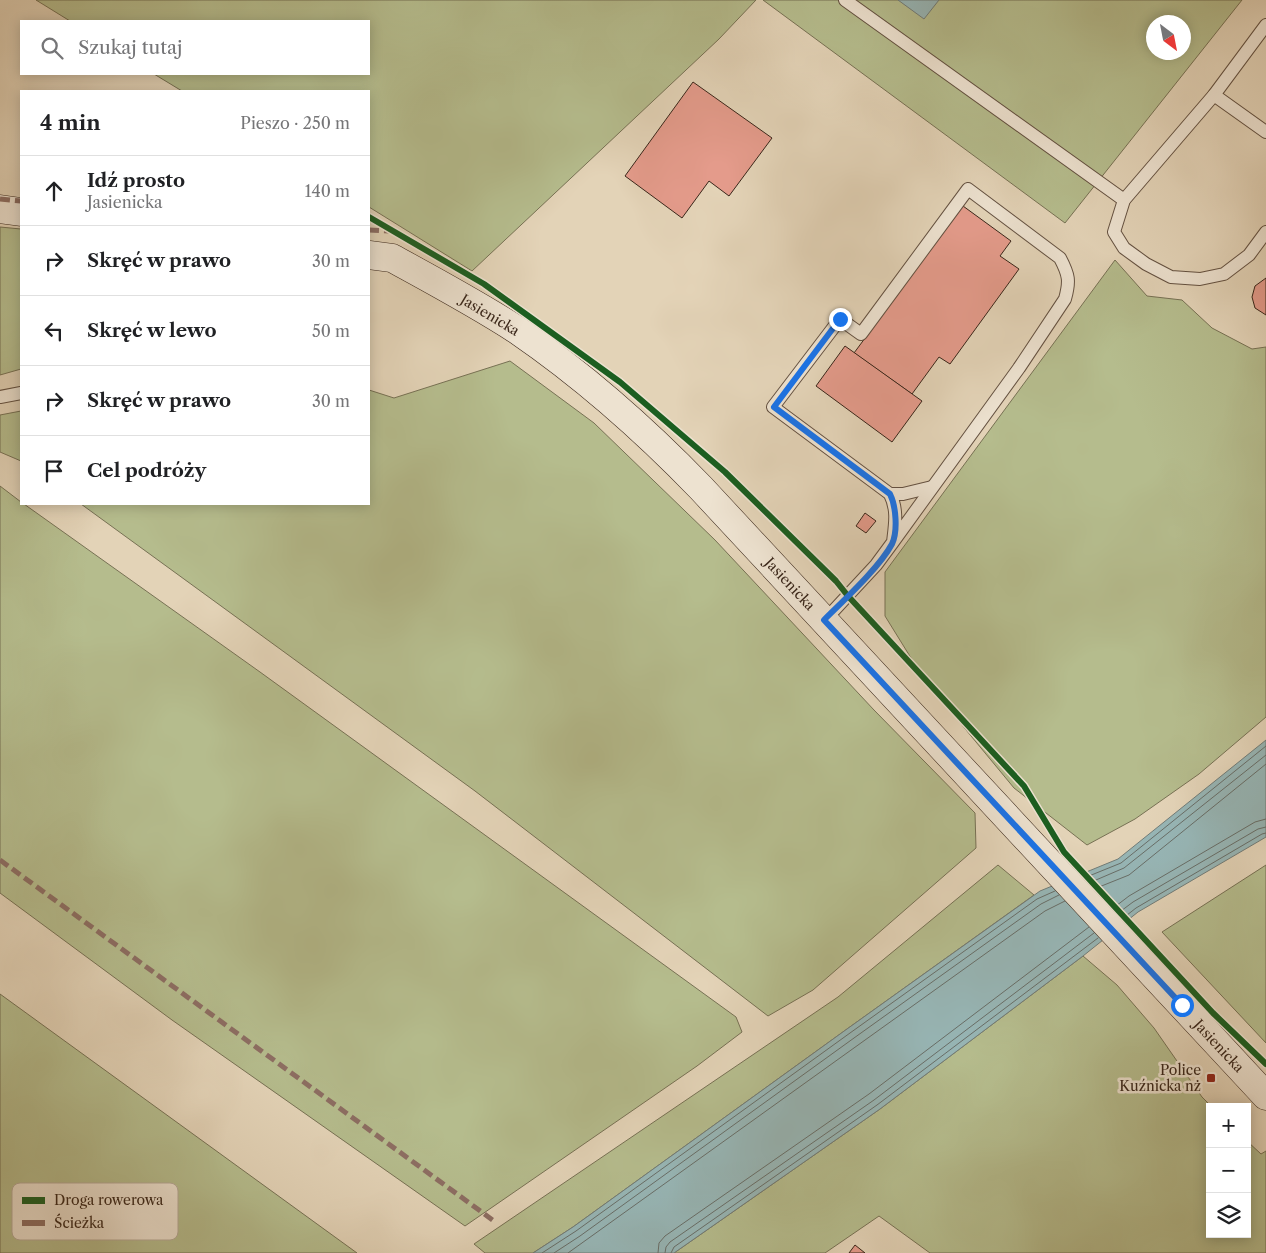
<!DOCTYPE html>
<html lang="pl">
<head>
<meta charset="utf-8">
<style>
	body { margin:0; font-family:"Libre Caslon Text",serif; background:#f2f2f2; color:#202124 }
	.controls { position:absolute; right:15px; bottom:15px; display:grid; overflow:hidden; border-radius:0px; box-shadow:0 2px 12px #0003 }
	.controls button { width:45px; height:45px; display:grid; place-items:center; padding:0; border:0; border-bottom:1px solid #e0e0e0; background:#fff; color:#202124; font:25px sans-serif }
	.compass { position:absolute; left:1146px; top:15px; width:45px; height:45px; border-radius:50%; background:#fff; box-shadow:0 2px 12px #0003; rotate:148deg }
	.stop { position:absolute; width:15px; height:15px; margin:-11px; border:4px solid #1a73e8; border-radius:50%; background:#fff }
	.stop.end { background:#1a73e8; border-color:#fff; box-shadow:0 1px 5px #0008 }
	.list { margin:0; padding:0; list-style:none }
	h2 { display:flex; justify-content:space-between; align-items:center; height:65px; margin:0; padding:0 20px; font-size:21px }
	h2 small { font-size:16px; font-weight:400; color:#757577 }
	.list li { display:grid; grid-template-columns:32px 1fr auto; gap:15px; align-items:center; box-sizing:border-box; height:70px; padding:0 20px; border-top:1px solid #e0e0e0 }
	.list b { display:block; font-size:19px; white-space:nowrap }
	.list p { margin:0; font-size:16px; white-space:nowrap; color:#757577 }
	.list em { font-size:16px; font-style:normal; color:#757577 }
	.icon { flex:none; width:28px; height:28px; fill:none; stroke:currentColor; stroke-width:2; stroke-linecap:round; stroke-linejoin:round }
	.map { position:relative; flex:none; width:1266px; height:1253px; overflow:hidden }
	.search { position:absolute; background:#fff; box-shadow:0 2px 12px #0003; left:20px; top:20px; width:350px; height:55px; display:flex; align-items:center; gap:12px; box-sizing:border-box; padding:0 18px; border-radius:0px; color:#757577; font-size:19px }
	.panel { position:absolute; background:#fff; box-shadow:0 2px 12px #0003; left:20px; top:90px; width:350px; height:415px; border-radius:0px }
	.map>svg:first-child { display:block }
	.green { fill:#b5bc8d; stroke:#777154; fill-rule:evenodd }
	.water { fill:#97b6b6; stroke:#717c78 }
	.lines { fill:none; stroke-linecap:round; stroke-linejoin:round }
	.shore { stroke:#686e68; stroke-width:1 }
	.building { fill:#e49b8b; stroke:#39261a }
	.lane-casing { stroke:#645141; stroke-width:14 }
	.secondary-casing { stroke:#39261a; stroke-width:29 }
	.lane { stroke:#ede2d0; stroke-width:12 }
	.secondary { stroke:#ede2d0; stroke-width:28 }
	.quiet { stroke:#8d6e63; stroke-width:5; stroke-dasharray:10 5; stroke-linecap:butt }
	.cycleway-casing { stroke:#ede2d0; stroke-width:9 }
	.cycleway { stroke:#1b5e20; stroke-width:6 }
	.route { stroke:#1a73e8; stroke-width:6 }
	.poi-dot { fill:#8f2418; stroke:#ede2d0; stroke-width:2 }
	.labels { text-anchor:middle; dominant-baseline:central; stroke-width:5; stroke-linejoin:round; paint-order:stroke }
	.street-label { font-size:14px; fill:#39261a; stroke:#ede2d0 }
	.poi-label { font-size:14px; fill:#39261a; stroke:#ede2d0; text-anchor:end }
	.key { fill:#ede2d0; stroke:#b7aa99; stroke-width:1 }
	.key-label { font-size:14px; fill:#39261a }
</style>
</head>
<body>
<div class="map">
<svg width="1266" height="1253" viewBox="0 0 1266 1253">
	<rect width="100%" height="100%" fill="#e3d3b7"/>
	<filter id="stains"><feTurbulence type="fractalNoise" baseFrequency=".004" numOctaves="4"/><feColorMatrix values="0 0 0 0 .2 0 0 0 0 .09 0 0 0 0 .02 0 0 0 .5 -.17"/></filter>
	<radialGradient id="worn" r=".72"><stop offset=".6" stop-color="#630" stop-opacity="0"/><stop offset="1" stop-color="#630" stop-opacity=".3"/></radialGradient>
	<g class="green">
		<polygon points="36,0 756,0 719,39 472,271 369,207 369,91 182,91 154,74 369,74 369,21 70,21"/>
		<path d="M763 0H1242L1065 223ZM1154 22H1184V52H1154Z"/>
		<polygon points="0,227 21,229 21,369 0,375"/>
		<polygon points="1115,260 1147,296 1182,300 1212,328 1252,349 1266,347 1266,717 1199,774 1135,819 1087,845 1014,788 924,679 885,616 885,572"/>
		<polygon points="510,361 594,423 715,540 874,710 975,813 976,848 813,990 768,1016 475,791 81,504 369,504 369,390 394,398"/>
		<polygon points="21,411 21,461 0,452 0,415"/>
		<polygon points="0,486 21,502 21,504 24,504 260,672 736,1017 742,1032 697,1066 465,1226 172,1020 0,893"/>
		<polygon points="998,865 1034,895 847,1029 573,1227 533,1253 485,1253 474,1244 838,997"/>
		<polygon points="1266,865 1266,1043 1162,932"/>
		<polygon points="1083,956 1117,985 1154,1028 1202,1097 1212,1107 1210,1107 1210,1234 1247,1234 1247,1141 1261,1154 1266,1151 1266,1253 930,1253 879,1216 825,1253 674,1253 880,1109"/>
		<polygon points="0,994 357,1253 0,1253"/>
	</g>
	<g class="water">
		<polygon points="898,0 939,0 924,19"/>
		<polygon points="1266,740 1266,837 1138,912 1083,956 880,1109 674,1253 533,1253 573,1227 847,1029 1040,891 1118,859"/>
	</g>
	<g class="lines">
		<g class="shore">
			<polyline points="1084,878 1121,863 1266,746"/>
			<polyline points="1089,883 1124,868 1266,755"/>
			<polyline points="1094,889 1129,875 1266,764"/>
			<polyline points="1112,909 1129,896 1255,822 1266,819"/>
			<polyline points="1117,914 1133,902 1258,829 1266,827"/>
			<polyline points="1122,919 1136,908 1262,834 1266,833"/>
			<polyline points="542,1253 576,1231 850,1033 1037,899 1055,891"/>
			<polyline points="554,1253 580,1236 854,1038 1041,904 1059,895"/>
			<polyline points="568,1253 1045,911 1065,901"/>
			<polyline points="658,1253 659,1243 665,1236 869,1094 1089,927"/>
			<polyline points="665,1253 666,1247 670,1242 874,1100 1094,933"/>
			<polyline points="671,1253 674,1247 877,1105 1098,938"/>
		</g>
	</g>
	<g class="building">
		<polygon points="693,82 772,138 729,196 709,181 682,218 625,176"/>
		<polygon points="963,206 1011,241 1000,256 1019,269 950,364 939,357 912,394 854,353"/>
		<polygon points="1266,278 1266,315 1255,308 1252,297 1255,286"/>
		<polygon points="845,346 922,401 892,442 816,386"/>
		<polygon points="865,513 876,521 866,533 856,526"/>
		<polygon points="855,1245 865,1253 849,1253"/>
	</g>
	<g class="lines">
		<g class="lane-casing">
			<g id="lane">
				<polyline points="845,0 1124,200"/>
				<polyline points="1266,25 1214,95 1124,200 1114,232 1124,248 1146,264 1171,277 1200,279 1224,274 1249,255 1266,232"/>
				<polyline points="1214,95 1266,132"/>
				<polyline points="0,397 21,393"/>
				<polyline points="890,494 903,494 932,487"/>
				<path d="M824 621 876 565 893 542 1019 368 1065 299C1070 281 1069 275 1060 258L968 189 861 334 840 319 773 407 890 494C898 510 895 525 893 542"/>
			</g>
		</g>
		<g class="secondary-casing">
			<g id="secondary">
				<polyline points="0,209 21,212"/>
				<path d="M369 255 392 258C434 281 477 304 517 330 584 376 645 430 701 488L1266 1096"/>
			</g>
		</g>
		<use href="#lane" class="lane"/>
		<use href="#secondary" class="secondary"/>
		<g class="quiet">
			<polyline points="0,199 21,201"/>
			<polyline points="369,230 389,231"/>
			<polyline points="0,860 494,1221"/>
		</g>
		<g class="cycleway-casing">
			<polyline id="cycleway" points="369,217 484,284 620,382 725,472 836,581 848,596 1024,786 1064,852 1213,1013 1266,1064"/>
		</g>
		<use href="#cycleway" class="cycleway"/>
	</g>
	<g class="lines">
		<path class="route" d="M840 319 774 407 890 494C896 506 898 531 892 544 879 568 844 600 824 620L1182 1005"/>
	</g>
	<rect class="poi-dot" x="1206" y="1073" width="10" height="10" rx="2.5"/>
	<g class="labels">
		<g class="street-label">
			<text transform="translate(490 315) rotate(31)">Jasienicka</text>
			<text transform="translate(790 584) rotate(47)">Jasienicka</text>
			<text transform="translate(1219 1046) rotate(47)">Jasienicka</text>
		</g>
		<g class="poi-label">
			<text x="1201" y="1070">Police<tspan x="1201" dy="16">Kuźnicka nż</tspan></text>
		</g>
	</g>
	<rect x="12" y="1183" width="166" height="57" rx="8" class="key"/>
	<rect x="22" y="1197" width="23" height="7" fill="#1b5e20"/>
	<rect x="22" y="1220" width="23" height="6" fill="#8d6e63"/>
	<g class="key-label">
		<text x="54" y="1205">Droga rowerowa</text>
		<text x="54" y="1228">Ścieżka</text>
	</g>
	<rect width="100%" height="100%" filter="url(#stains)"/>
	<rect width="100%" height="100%" fill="url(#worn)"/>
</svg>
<div class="controls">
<button>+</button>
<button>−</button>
<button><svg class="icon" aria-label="layers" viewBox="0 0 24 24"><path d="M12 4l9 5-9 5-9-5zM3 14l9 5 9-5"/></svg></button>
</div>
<svg class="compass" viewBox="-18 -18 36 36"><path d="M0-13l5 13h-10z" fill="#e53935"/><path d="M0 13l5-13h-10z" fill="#757577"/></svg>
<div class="stop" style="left:1182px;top:1005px"></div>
<div class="stop end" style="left:840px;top:319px"></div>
<div class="search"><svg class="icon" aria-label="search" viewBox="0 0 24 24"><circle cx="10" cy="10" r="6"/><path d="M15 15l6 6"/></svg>Szukaj tutaj</div>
<section class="panel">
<h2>4 min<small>Pieszo · 250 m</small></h2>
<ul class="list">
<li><svg class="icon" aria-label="ahead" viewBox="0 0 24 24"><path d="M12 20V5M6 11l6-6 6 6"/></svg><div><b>Idź prosto</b><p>Jasienicka</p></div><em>140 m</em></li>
<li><svg class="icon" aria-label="right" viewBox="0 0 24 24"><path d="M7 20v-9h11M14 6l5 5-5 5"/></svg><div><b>Skręć w prawo</b></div><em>30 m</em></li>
<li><svg class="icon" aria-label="left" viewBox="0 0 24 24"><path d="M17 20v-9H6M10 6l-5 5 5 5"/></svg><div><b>Skręć w lewo</b></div><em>50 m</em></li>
<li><svg class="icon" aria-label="right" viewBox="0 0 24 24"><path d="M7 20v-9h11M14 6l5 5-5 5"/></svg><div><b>Skręć w prawo</b></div><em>30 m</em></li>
<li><svg class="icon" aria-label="arrive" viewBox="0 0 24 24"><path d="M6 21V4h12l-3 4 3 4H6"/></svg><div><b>Cel podróży</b></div></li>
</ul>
</section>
</div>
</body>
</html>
